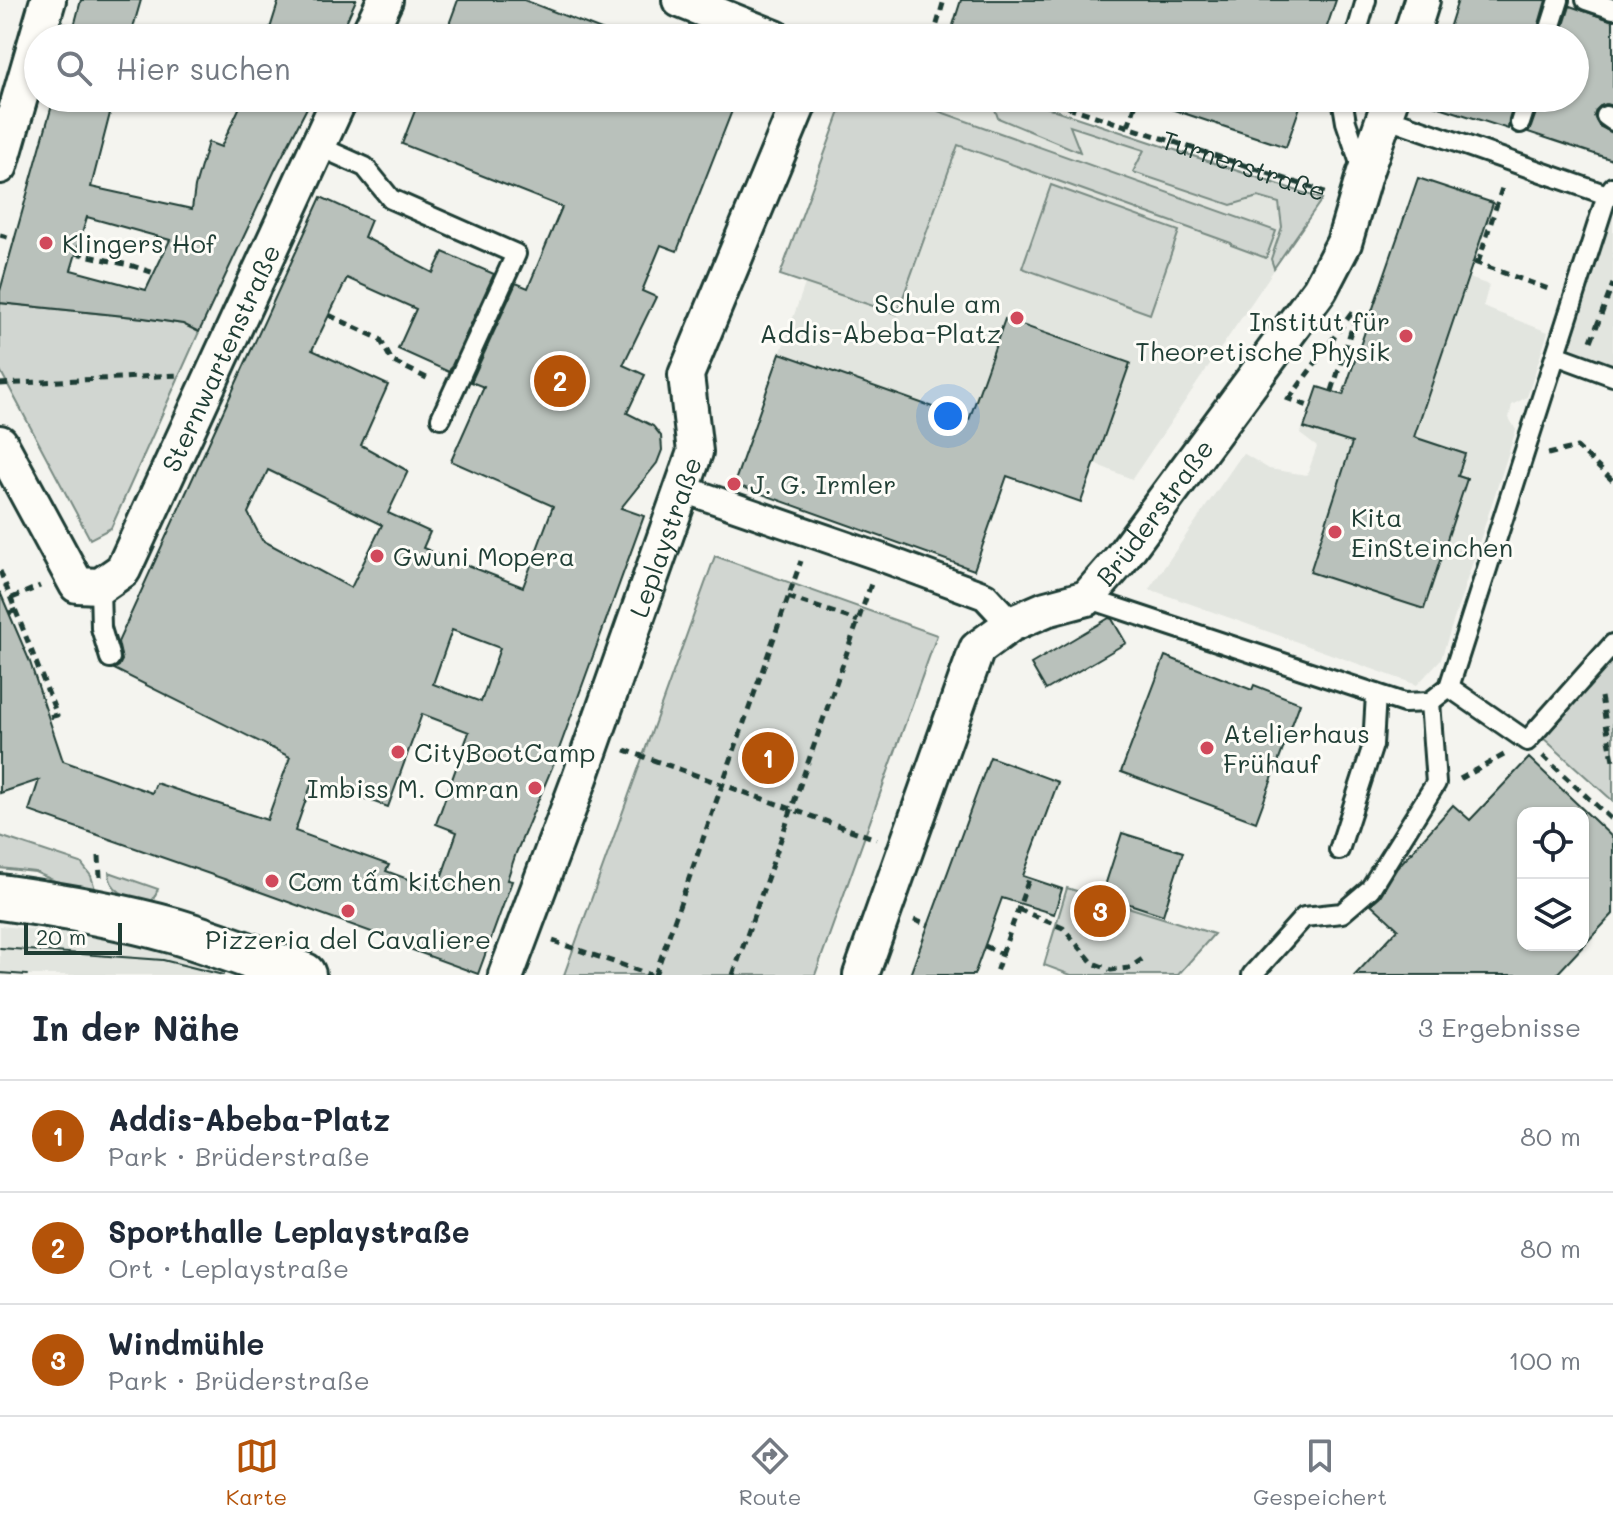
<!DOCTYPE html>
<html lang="de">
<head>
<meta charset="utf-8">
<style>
	body { margin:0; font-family:Mali,sans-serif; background:#f6f6f7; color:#1f2937 }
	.controls { position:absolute; right:24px; bottom:24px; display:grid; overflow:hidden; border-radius:16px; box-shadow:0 2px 6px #0004 }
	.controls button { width:72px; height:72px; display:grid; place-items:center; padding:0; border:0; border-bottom:2px solid #e0e1e3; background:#fff; color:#1f2937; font:40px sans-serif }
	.scale { position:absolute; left:24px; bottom:20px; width:98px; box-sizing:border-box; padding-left:8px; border:4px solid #1f3d34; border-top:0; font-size:22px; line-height:28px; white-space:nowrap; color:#1f3d34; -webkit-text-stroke:6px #fdfcf7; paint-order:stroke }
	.you { position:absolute; left:948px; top:416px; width:28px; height:28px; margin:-20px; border:6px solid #fff; border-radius:50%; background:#1a73e8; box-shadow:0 0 0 12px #1a73e833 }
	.badge { display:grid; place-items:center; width:52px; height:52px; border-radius:50%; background:#b45309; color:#fff; font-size:26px; font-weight:700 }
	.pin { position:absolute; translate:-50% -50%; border:4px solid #fff; box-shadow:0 2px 8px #0006 }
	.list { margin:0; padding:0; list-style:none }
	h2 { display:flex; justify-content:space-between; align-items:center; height:104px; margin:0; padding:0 32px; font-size:34px }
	h2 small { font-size:26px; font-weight:400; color:#747a83 }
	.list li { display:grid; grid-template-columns:52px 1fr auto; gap:24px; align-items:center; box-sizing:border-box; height:112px; padding:0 32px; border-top:2px solid #e0e1e3 }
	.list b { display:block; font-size:30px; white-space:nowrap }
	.list p { margin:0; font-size:26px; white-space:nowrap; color:#747a83 }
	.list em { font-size:26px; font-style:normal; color:#747a83 }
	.icon { flex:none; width:44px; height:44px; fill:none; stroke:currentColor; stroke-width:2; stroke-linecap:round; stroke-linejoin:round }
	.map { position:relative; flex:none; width:1613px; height:975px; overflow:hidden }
	.search { position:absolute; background:#fff; box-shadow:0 2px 6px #0004; left:24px; right:24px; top:24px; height:88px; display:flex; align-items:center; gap:20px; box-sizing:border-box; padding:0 28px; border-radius:44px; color:#747a83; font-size:30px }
	.sheet { height:440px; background:#fff }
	nav { display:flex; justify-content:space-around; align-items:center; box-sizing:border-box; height:112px; border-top:2px solid #e0e1e3; background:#fff; font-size:22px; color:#747a83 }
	nav a { display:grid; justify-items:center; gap:4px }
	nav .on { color:#b45309 }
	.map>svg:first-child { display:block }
	.built { fill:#e2e5df }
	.green { fill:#d1d6d1; stroke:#788a82; stroke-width:2 }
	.building { fill:#b9c1bb; stroke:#1f3d34; stroke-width:2; fill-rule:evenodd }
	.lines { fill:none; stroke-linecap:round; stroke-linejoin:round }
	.service-casing { stroke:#1f3d34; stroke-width:24 }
	.pedestrian-casing { stroke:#1f3d34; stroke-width:32 }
	.minor-casing { stroke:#1f3d34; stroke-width:40 }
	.secondary-casing { stroke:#1f3d34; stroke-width:50 }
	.path { stroke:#1f3d34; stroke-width:5; stroke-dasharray:8 6; stroke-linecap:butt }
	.service { stroke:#fdfcf7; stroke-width:18 }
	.pedestrian { stroke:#fdfcf7; stroke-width:26 }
	.minor { stroke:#fdfcf7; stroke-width:34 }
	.secondary { stroke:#fdfcf7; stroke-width:44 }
	.tram { stroke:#1f3d34; stroke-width:2 }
	.poi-dot { fill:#d1495b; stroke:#fdfcf7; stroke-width:3 }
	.labels { text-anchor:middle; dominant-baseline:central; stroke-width:6; stroke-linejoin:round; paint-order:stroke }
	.street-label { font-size:26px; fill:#1f3d34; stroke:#fdfcf7 }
	.poi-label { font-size:26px; fill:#1f3d34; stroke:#fdfcf7; text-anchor:start }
</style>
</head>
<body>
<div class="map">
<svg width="1613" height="975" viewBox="0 0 1613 975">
	<rect width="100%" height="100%" fill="#f4f4ef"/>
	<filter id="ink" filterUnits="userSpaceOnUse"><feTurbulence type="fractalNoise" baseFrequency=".0125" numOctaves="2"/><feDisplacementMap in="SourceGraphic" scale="16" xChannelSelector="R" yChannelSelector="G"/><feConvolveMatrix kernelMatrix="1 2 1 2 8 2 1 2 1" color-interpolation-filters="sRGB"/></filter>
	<g filter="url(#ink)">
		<g class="built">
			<polygon points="845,98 1019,98 1322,199 1132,479 1095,464 1081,502 1007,477 974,570 734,484 805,284 780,275"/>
			<polygon points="1613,187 1613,376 1556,355"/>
			<polygon points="1469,278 1489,285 1483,307 1548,332 1527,397 1512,405 1509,418 1516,430 1441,659 1417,685 1149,589 1243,453 1269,469 1307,475 1317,447 1300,434 1318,387 1420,420"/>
			<polygon points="0,926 123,938 273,975 0,975"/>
		</g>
		<g class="green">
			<polygon points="845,98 975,98 967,109 936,107 938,111 1276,231 1266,258 1231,245 1231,243 958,145 897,314 780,275"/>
			<polygon points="991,98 1019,98 1322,199 1274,268 1271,259 1282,227 1279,203 1258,197 1231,205 1133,172 1144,150 1070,126 1080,152 998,118"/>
			<polygon points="1051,185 1179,231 1150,314 1022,268"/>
			<polygon points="0,303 144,318 183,324 199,332 111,528 90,539 0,370"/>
			<polygon points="715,556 937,635 815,975 564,975"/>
			<polygon points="1613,655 1613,801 1542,737"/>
			<polygon points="0,836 81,863 91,876 96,892 75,890 35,872 0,868"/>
			<path d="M109 872 158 889 151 904C133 898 109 894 109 872Z"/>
			<polygon points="1067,888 1214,934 1178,975 1071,975 1044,965"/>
		</g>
		<g class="building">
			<polygon points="81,0 141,0 130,38 71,38"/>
			<polygon points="279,0 356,0 339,38 267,38"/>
			<polygon points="458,0 524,0 617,36 616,38 444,38"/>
			<polygon points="961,0 1336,0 1323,38 949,38"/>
			<polygon points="1458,0 1546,0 1535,38 1446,38"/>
			<polygon points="1570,6 1613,21 1613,106 1606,104 1600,106 1596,110 1594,116 1599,126 1613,133 1613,160 1528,132 1531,127 1541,98 1575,98 1575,38 1560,38"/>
			<path d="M54 98H114L91 187 192 209 195 187 208 142 221 147 244 98H312L275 170 199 332 183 324 144 318 0 303V291ZM87 217 170 240 146 290 71 270Z"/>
			<path d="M420 98H737L677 251 661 245 642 291 656 297 623 365 645 375 627 413 653 426 661 436 662 450 657 463 621 508 644 516 554 763 516 853 507 880 512 881 478 974 404 947 405 944 244 886 29 811 39 780 0 793V592L30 662 63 761 152 793 156 783 267 820 290 757 114 669 119 666 122 660 118 642 321 197 371 220 364 237 433 273 443 252 494 274 449 372 398 349 416 309 347 278 312 350 388 385 361 445 408 471 388 513 430 532 423 548 523 587 553 506 451 461 484 387 471 382 516 283 528 288 562 207 402 144ZM268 470 382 525 351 588 262 540 248 513ZM452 630 500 648 481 702 433 684ZM422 714 469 732 436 824 457 832 437 890 386 871 389 865 295 831 313 780 388 807Z"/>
			<polygon points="1154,98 1303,98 1286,147 1153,103"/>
			<polygon points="1431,98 1512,98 1515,99 1509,119 1508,129 1430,104"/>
			<polygon points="1418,178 1493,203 1414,437 1465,454 1458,476 1467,479 1424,609 1310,572 1352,443 1304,428 1318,387 1343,395"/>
			<polygon points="1005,319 1130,363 1081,502 1007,476 974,570 734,484 780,353 969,420"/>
			<polygon points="1109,618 1112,619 1126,643 1046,690 1031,664"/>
			<polygon points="1165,656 1252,690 1254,685 1300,703 1256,822 1121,772"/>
			<polygon points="990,757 1058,782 1023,876 1062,889 1054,914 1002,898 974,975 910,975"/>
			<path d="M1529 758 1613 838V914L1556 975H1355L1398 929 1371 904 1380 896 1397 868 1453 805 1470 820ZM1523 813H1583V945H1523Z"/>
			<polygon points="1122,833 1183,852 1163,915 1102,895"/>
		</g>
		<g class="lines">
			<g class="service-casing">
				<g id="service">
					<polyline points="1586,0 1613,9"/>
					<polyline points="1355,38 1366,0"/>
					<polyline points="1547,38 1559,0"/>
					<polyline points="1342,98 1346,122 1363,172"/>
					<polyline points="1606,116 1613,121"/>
					<polyline points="1385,117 1607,195"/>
					<polyline points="1520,123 1528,98"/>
					<polyline points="318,146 365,167 391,199 516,254 441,418"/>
					<polyline points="1556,355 1613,376"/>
					<polyline points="100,586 101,628 110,658"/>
					<polyline points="1087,598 1404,703 1430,702 1449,687 1607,195 1613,187"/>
					<polyline points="1449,687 1527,741 1613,644"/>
					<polyline points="1339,850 1373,745 1376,694"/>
					<polyline points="1252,975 1304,917 1342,913 1370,889 1436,783 1430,702"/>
				</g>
			</g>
			<g class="pedestrian-casing">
				<polyline id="pedestrian" points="683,489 880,557 985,596 1011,624"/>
			</g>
			<g class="minor-casing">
				<g id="minor">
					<polyline points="680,0 775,38"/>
					<polyline points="367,38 385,0"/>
					<polyline points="1410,38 1422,0"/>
					<polyline points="0,166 48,0"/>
					<path id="s2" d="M0 443 77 585 100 586 123 570 340 98"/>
					<path id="s3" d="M506 975 580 778 695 452 686 375 801 98"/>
					<path id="s4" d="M861 975 977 649 1011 624 1046 609 1087 598 1120 560 1320 289 1344 243 1364 175 1391 98"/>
				</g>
			</g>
			<g class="secondary-casing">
				<path id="secondary" d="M0 897C58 905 118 915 175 931 218 944 260 960 303 975"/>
			</g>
			<g class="path">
				<polyline points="933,38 944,0"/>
				<path id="s1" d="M1041 98 1325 192"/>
				<polyline points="1128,126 1138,98"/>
				<polyline points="0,235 15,239"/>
				<polyline points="76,253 133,266 154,273"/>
				<polyline points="1474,262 1551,290"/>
				<polyline points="1478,263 1503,185"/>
				<polyline points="329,315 380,339 392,361 431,380"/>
				<polyline points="1591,341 1613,284"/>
				<polyline points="0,384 179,375"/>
				<polyline points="1286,398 1311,407"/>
				<polyline points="1289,399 1351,314 1356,315 1332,391"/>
				<polyline points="1548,454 1577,447 1613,481"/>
				<polyline points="0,571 57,715 49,717"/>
				<polyline points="788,597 858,621"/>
				<polyline points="12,598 40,586"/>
				<polyline points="9,613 17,610"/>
				<polyline points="1601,697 1613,760"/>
				<polyline points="625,750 876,839"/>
				<polyline points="1543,756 1613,821"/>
				<polyline points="1460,779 1504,755"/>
				<polyline points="99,856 100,877"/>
				<polyline points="1018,909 1063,928 1093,963 1111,970 1129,968 1144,958"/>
				<polyline points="914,920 928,925"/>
				<polyline points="553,941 651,975"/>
				<polyline points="985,946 1002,954 995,975"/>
				<polyline points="1002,954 1029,879"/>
				<polyline points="655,975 801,561"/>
				<polyline points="733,975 871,584"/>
			</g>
			<use href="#service" class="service"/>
			<use href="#pedestrian" class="pedestrian"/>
			<use href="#minor" class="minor"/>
			<use href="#secondary" class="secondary"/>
			<g class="tram">
				<polyline points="0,948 163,960 223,975"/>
				<polyline points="0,973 27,975"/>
			</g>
		</g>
	</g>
	<g class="poi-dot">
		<circle cx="46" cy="243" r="8"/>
		<circle cx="1017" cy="318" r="8"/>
		<circle cx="1406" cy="336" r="8"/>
		<circle cx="734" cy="484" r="8"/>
		<circle cx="1335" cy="532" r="8"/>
		<circle cx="377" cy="556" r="8"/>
		<circle cx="1207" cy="748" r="8"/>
		<circle cx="398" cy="752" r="8"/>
		<circle cx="535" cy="788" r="8"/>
		<circle cx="272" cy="881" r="8"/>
		<circle cx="348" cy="911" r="8"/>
	</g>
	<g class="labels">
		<g class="street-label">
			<text stroke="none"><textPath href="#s1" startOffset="214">Turnerstraße</textPath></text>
			<text stroke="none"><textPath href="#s2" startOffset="446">Sternwartenstraße</textPath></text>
			<text stroke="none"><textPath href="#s4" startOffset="578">Brüderstraße</textPath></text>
			<text stroke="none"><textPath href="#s3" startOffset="466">Leplaystraße</textPath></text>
		</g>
		<g class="poi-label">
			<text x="62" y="243">Klingers Hof</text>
			<text x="1001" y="303" text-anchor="end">Schule am<tspan x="1001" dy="30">Addis-Abeba-Platz</tspan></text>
			<text x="1390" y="321" text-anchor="end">Institut für<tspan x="1390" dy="30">Theoretische Physik</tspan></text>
			<text x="750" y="484">J. G. Irmler</text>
			<text x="1351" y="517">Kita<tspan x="1351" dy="30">EinSteinchen</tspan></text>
			<text x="393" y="556">Gwuni Mopera</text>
			<text x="1223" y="733">Atelierhaus<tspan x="1223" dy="30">Frühauf</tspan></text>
			<text x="414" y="752">CityBootCamp</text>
			<text x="519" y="788" text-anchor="end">Imbiss M. Omran</text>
			<text x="288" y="881">Cơm tấm kitchen</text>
			<text x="348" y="939" text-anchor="middle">Pizzeria del Cavaliere</text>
		</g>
	</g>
</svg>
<div class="controls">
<button><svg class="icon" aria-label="locate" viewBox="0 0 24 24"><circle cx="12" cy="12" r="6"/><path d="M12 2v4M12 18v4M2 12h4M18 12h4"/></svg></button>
<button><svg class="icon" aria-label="layers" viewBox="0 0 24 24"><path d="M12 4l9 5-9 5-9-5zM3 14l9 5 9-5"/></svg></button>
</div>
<div class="scale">20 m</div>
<div class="you"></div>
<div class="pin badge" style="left:768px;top:758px">1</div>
<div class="pin badge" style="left:560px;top:381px">2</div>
<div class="pin badge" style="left:1100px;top:911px">3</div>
<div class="search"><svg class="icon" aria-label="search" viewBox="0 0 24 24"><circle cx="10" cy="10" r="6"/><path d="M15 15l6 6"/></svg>Hier suchen</div>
</div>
<section class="sheet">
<h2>In der Nähe<small>3 Ergebnisse</small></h2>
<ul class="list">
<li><span class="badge">1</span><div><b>Addis-Abeba-Platz</b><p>Park · Brüderstraße</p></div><em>80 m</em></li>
<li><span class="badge">2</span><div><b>Sporthalle Leplaystraße</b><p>Ort · Leplaystraße</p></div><em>80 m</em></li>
<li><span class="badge">3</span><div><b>Windmühle</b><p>Park · Brüderstraße</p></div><em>100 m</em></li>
</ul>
</section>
<nav>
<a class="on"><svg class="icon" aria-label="map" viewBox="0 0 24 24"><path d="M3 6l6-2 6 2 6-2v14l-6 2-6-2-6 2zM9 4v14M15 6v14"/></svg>Karte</a>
<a><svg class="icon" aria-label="directions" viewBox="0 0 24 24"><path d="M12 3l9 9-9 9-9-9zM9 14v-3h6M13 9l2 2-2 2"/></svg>Route</a>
<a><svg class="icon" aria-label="saved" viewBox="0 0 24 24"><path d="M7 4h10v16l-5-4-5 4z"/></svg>Gespeichert</a>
</nav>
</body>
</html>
